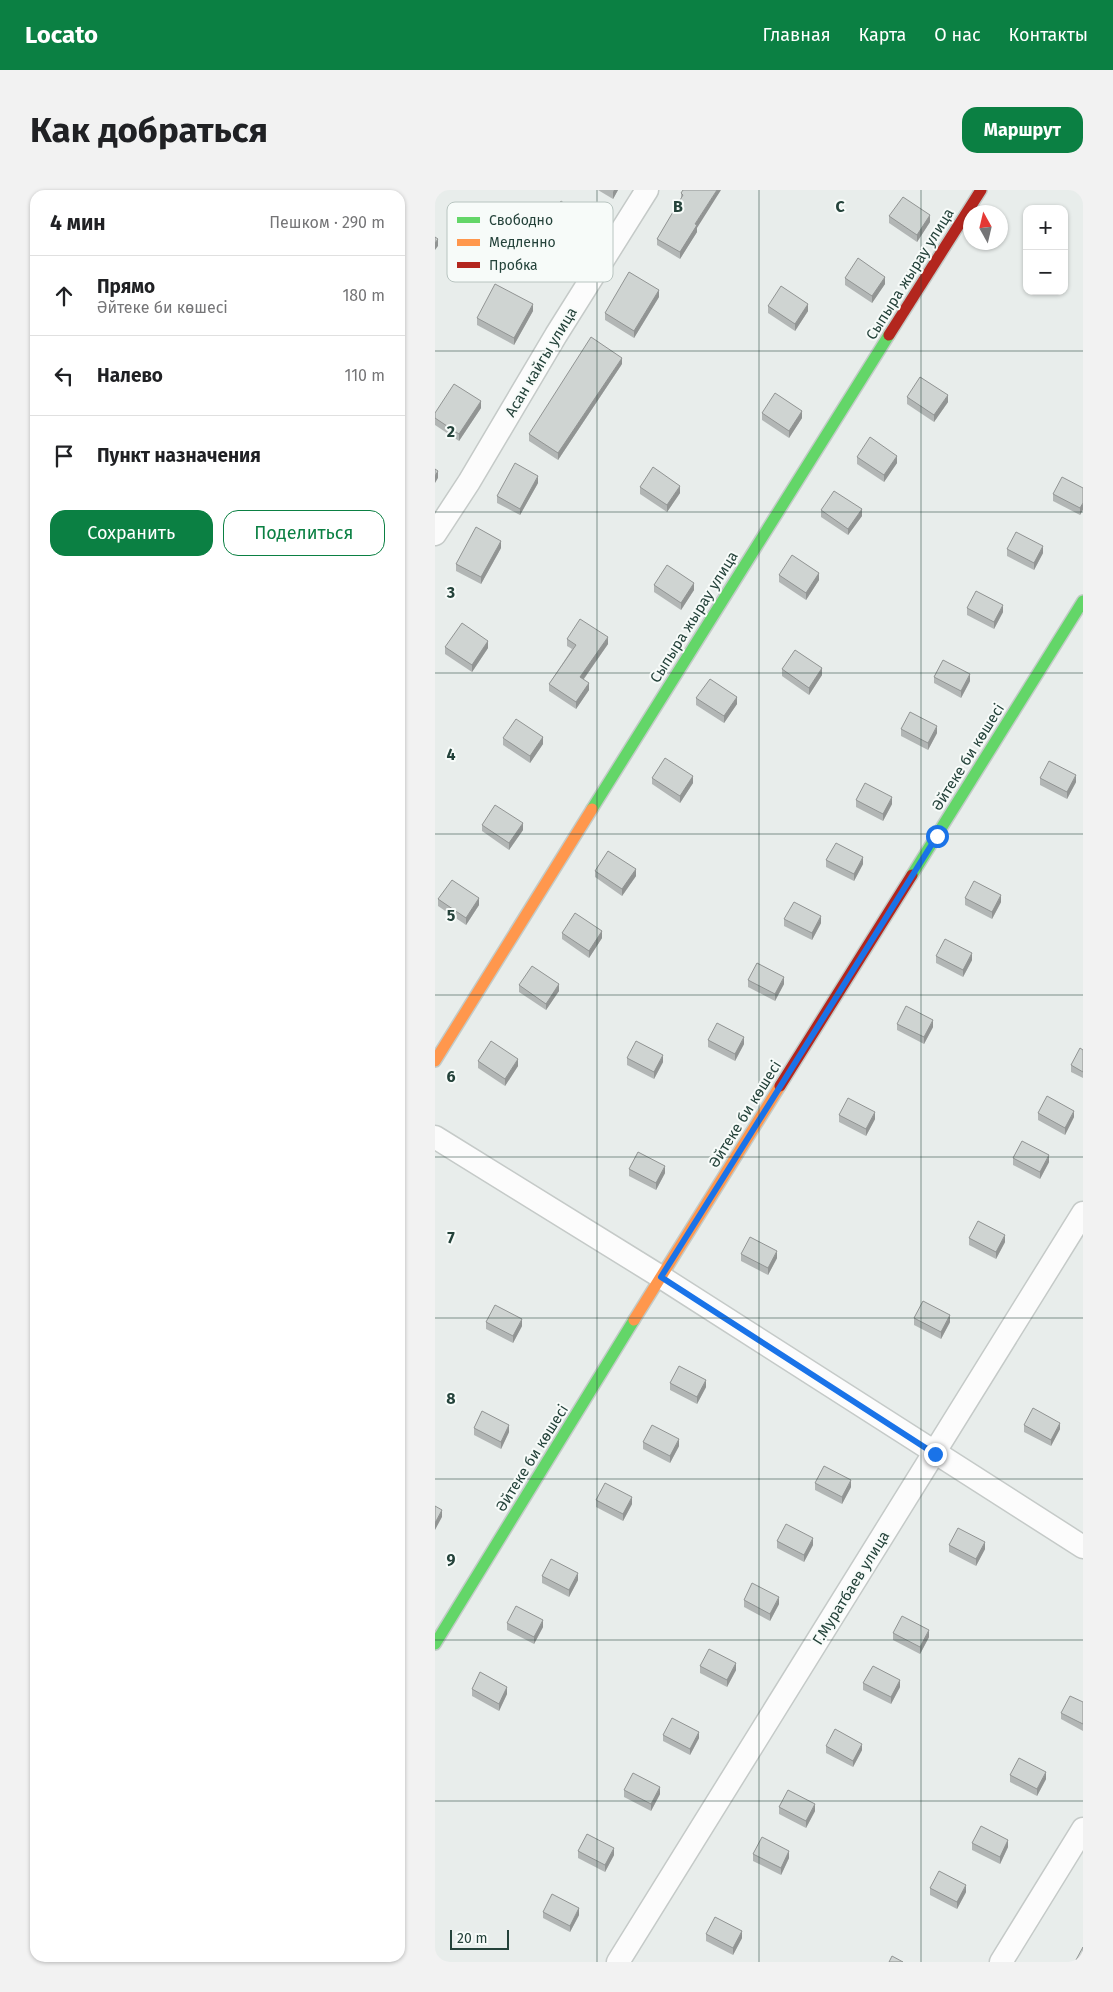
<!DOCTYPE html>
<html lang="ru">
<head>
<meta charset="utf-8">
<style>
	body { margin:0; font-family:"Fira Sans",sans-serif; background:#f2f2f2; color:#202124 }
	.controls { position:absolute; right:15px; top:15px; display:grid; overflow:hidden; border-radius:10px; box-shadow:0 1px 4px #0004 }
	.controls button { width:45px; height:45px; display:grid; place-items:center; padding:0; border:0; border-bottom:1px solid #e0e0e0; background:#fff; color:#202124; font:25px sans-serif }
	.compass { position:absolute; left:528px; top:15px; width:45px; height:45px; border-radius:50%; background:#fff; box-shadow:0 1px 4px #0004; rotate:352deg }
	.scale { position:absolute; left:15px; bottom:12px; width:59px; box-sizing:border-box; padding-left:5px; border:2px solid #24423a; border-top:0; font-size:14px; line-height:18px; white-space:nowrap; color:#24423a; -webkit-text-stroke:4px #f7fbf9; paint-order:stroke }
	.stop { position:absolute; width:15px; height:15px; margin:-11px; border:4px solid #1a73e8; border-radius:50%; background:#fff }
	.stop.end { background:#1a73e8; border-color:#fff; box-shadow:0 1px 5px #0008 }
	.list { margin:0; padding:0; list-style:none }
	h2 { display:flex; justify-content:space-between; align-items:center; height:65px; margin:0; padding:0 20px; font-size:21px }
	h2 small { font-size:16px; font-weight:400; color:#757577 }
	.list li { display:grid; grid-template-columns:32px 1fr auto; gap:15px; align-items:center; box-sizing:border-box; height:80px; padding:0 20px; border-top:1px solid #e0e0e0 }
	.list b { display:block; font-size:19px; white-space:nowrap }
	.list p { margin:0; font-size:16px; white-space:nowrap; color:#757577 }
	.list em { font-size:16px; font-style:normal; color:#757577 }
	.actions { display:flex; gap:10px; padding:15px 20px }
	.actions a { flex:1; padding:11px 0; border:1px solid #0b8043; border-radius:15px; text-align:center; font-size:18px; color:#0b8043 }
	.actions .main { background:#0b8043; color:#fff }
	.icon { flex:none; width:28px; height:28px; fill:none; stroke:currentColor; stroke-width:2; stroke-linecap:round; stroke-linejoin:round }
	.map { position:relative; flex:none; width:648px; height:1772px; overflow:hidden; border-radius:15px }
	header { display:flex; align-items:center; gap:30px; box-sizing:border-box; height:70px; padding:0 25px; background:#0b8043; color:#fff }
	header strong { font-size:24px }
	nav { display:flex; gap:28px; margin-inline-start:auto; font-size:18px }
	.intro { display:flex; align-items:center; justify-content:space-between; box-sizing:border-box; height:120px; padding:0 30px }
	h1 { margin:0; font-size:35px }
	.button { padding:12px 22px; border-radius:15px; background:#0b8043; color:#fff; font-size:18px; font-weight:700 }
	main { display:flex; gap:30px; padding:0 30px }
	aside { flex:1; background:#fff; border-radius:15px; box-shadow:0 1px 4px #0004 }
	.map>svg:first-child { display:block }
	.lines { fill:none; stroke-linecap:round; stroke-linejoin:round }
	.street-casing { stroke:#c5cac8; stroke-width:25 }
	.fast-casing { stroke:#c3cbc8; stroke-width:14 }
	.slow-casing { stroke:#c3cbc8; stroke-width:14 }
	.jam-casing { stroke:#c3cbc8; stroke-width:14 }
	.street { stroke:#fcfcfc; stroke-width:22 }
	.fast { stroke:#63d668; stroke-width:11 }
	.slow { stroke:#ff974d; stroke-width:11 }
	.jam { stroke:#b3261e; stroke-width:11 }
	.wall { fill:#b2b6b5 }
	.shaded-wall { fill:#919493 }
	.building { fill:#cfd4d2; stroke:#919493 }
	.route { stroke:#1a73e8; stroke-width:6 }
	.grid { fill:none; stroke:#24423a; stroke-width:1; stroke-opacity:0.55 }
	.labels { text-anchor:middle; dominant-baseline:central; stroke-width:4; stroke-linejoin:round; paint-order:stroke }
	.street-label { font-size:15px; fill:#24423a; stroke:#f7fbf9 }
	.key { fill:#f7fbf9; stroke:#b8c4c0; stroke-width:1 }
	.key-label { font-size:14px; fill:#24423a }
	.grid-label { font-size:16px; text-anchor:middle; font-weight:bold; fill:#24423a; stroke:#f7fbf9; stroke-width:4; stroke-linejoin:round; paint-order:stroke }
</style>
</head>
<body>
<header>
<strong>Locato</strong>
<nav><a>Главная</a><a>Карта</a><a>О нас</a><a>Контакты</a></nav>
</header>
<div class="intro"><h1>Как добраться</h1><a class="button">Маршрут</a></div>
<main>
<aside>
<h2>4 мин<small>Пешком · 290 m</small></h2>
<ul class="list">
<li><svg class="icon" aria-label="ahead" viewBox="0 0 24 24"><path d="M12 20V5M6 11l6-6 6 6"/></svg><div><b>Прямо</b><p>Әйтеке би көшесі</p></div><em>180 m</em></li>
<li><svg class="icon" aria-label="left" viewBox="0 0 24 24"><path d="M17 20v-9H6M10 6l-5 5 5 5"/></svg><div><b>Налево</b></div><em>110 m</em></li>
<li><svg class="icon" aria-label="arrive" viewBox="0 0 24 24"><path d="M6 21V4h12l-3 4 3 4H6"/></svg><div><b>Пункт назначения</b></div></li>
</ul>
<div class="actions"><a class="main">Сохранить</a><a>Поделиться</a></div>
</aside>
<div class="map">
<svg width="648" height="1772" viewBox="0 0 648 1772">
	<rect width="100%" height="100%" fill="#e8edeb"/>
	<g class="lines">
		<g class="street-casing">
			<g id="street">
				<polyline points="0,344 34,292 121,145 212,0"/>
				<polyline points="0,947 226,1087 648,1357"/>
				<polyline points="183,1772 648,1023"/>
				<polyline points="566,1772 648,1639"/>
			</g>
		</g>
		<g class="fast-casing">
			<g id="fast">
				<polyline points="157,619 454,145"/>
				<polyline points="477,685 648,411"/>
				<polyline points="0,1454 199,1130"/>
			</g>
		</g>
		<g class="slow-casing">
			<g id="slow">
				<polyline points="0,871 157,619"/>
				<polyline points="199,1130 345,896"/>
			</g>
		</g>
		<g class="jam-casing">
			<g id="jam">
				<polyline points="454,145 546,0"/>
				<polyline points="345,896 477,685"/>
			</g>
		</g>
		<use href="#street" class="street"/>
		<use href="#fast" class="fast"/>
		<use href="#slow" class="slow"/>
		<use href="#jam" class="jam"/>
	</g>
	<g class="wall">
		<polygon points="163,0 183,0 178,9"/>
		<polygon points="248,0 262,38 262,42 245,69 222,55 222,49 246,9 246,3"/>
		<polygon points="454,26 495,32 482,52 454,33"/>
		<polygon points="156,40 130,75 100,53 100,46"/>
		<polygon points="410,88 450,94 437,113 410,95"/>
		<polygon points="224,107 199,148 170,130 170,123"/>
		<polygon points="333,116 373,121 360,141 333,123"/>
		<polygon points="98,121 79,155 42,135 42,128"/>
		<polygon points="187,174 123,270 94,251 94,244"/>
		<polygon points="472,207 513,212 499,232 472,214"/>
		<polygon points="46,218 24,251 0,235 0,223"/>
		<polygon points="327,223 367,228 354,248 327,230"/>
		<polygon points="422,267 462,273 449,292 422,274"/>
		<polygon points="103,293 85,325 62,313 62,306"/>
		<polygon points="205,297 245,303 232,322 205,304"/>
		<polygon points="648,298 645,325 618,311 618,304"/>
		<polygon points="386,320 427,326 413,345 386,327"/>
		<polygon points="66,358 46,394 21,381 21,374"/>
		<polygon points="572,359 608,363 599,380 572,366"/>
		<polygon points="344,385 384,390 371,410 344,392"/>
		<polygon points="219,395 259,400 246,420 219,402"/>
		<polygon points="532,418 568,422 559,439 532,425"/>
		<polygon points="132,449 173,454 149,489 154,500 141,519 114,501 114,494 137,459 132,456"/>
		<polygon points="10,457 53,458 37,482 10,464"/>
		<polygon points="347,479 387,485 374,505 347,486"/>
		<polygon points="499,487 535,491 526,508 499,493"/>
		<polygon points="261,508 302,514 289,533 261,515"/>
		<polygon points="466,539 502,543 493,560 466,546"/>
		<polygon points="68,548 108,554 95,573 68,555"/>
		<polygon points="217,588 258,593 245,613 217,594"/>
		<polygon points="605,588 641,592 632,609 605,595"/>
		<polygon points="421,610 457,614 448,631 421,617"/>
		<polygon points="47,635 88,640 74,660 47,641"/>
		<polygon points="391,670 428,674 419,691 391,677"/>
		<polygon points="160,681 201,686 187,706 160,687"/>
		<polygon points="530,708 566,712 557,729 530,715"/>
		<polygon points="3,709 44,715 31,735 3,716"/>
		<polygon points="349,729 386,733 377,750 349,736"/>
		<polygon points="127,743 167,748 154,768 127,749"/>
		<polygon points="501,766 537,770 528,787 501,773"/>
		<polygon points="313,790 349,794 340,811 313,797"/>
		<polygon points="84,795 124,801 111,820 84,802"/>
		<polygon points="462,834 498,837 489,854 462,840"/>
		<polygon points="273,850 309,854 300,871 273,857"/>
		<polygon points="648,860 648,888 636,882 636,875"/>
		<polygon points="192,868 228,872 219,889 192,875"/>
		<polygon points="43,871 83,876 70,896 43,878"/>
		<polygon points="603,923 639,927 630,945 603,930"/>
		<polygon points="404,925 440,929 431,946 404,932"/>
		<polygon points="578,968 614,972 605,989 578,975"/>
		<polygon points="194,979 230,983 221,1000 194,986"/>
		<polygon points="534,1048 570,1052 561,1069 534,1055"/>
		<polygon points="306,1064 342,1068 333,1085 306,1071"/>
		<polygon points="479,1128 515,1132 506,1149 479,1135"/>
		<polygon points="51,1132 87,1136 78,1153 51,1139"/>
		<polygon points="235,1193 271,1197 262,1214 235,1200"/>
		<polygon points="589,1235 625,1239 616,1256 589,1242"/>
		<polygon points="39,1238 74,1242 66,1259 39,1245"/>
		<polygon points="208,1252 244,1256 235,1273 208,1259"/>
		<polygon points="380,1293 416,1297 407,1314 380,1300"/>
		<polygon points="161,1310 197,1314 188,1331 161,1317"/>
		<polygon points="342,1351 378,1355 369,1372 342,1358"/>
		<polygon points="514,1355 550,1359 541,1376 514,1362"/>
		<polygon points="107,1386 143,1390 134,1407 107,1393"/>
		<polygon points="309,1410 344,1414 335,1431 309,1417"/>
		<polygon points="72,1433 108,1437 99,1454 72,1440"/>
		<polygon points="458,1443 494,1447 485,1464 458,1450"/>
		<polygon points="265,1476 301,1480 292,1497 265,1483"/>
		<polygon points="428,1493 465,1497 456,1514 428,1500"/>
		<polygon points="37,1499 72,1504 64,1521 37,1506"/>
		<polygon points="648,1512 648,1541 626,1529 626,1523"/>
		<polygon points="228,1545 264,1548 255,1565 228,1551"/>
		<polygon points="391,1556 427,1560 418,1577 391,1563"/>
		<polygon points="575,1585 611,1589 602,1606 575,1592"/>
		<polygon points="189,1600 225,1604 216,1621 189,1607"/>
		<polygon points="344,1617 380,1621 371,1638 344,1624"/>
		<polygon points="537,1653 573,1657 565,1674 537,1660"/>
		<polygon points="143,1661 179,1665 170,1682 143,1668"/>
		<polygon points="318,1664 354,1668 346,1685 318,1671"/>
		<polygon points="495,1698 531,1702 522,1719 495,1705"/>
		<polygon points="108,1722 144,1725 135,1742 108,1728"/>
		<polygon points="271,1744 307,1748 298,1765 271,1751"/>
	</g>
	<g class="shaded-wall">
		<polygon points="179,0 183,0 178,9 178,2"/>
		<polygon points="282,0 286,0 262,38 262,42 245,69 245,62 260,34"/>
		<polygon points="495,25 495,32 482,52 482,45"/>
		<polygon points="156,33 156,40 130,75 130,68"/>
		<polygon points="3,49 3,56 0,60 0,53"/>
		<polygon points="450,87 450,94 437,113 437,106"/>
		<polygon points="224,100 224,107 199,148 199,141"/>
		<polygon points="98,114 98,121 79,155 79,148"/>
		<polygon points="373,114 373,121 360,141 360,134"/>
		<polygon points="187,168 187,174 123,270 123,263"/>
		<polygon points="513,205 513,212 499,232 499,225"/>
		<polygon points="46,211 46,218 24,251 24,244"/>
		<polygon points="367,221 367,228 354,248 354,241"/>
		<polygon points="462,266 462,273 449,292 449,285"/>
		<polygon points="3,281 3,288 0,293 0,286"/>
		<polygon points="103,286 103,293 85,325 85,319"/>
		<polygon points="245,296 245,303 232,322 232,315"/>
		<polygon points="648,313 648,320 645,325 645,318"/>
		<polygon points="427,319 427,326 413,345 413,339"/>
		<polygon points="66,351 66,358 46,394 46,387"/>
		<polygon points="608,356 608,363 599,380 599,373"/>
		<polygon points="384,383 384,390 371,410 371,403"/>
		<polygon points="259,393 259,400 246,420 246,413"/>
		<polygon points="568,415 568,422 559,439 559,432"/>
		<polygon points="173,447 173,454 145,494 145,487"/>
		<polygon points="53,451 53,458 37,482 37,475"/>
		<polygon points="387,478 387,485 374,505 374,498"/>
		<polygon points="535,484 535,491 526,508 526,501"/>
		<polygon points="154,493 154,500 141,519 141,512"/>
		<polygon points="302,507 302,514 289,533 289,526"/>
		<polygon points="502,536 502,543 493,560 493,553"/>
		<polygon points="108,547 108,554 95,573 95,566"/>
		<polygon points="641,585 641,592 632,609 632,602"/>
		<polygon points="258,586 258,593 245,613 245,606"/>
		<polygon points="457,607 457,614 448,631 448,624"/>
		<polygon points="88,633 88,640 74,660 74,653"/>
		<polygon points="428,667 428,674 419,691 419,684"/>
		<polygon points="201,679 201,686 187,706 187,699"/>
		<polygon points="566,705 566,712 557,729 557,722"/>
		<polygon points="44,708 44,715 31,735 31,728"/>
		<polygon points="386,726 386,733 377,750 377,743"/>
		<polygon points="167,741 167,748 154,768 154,761"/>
		<polygon points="537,763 537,770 528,787 528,780"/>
		<polygon points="349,787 349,794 340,811 340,804"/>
		<polygon points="124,794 124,801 111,820 111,814"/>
		<polygon points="498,830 498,837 489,854 489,847"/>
		<polygon points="309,847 309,854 300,871 300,864"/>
		<polygon points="228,865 228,872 219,889 219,882"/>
		<polygon points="83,869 83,876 70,896 70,889"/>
		<polygon points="639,921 639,927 630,945 630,938"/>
		<polygon points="440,922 440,929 431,946 431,939"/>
		<polygon points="614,965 614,972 605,989 605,982"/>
		<polygon points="230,976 230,983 221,1000 221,993"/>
		<polygon points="570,1045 570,1052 561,1069 561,1062"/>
		<polygon points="342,1061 342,1068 333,1085 333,1078"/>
		<polygon points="515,1125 515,1132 506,1149 506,1142"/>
		<polygon points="87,1129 87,1136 78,1153 78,1146"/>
		<polygon points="271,1190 271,1197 262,1214 262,1207"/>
		<polygon points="625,1233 625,1239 616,1256 616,1250"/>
		<polygon points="74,1235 74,1242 66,1259 66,1252"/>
		<polygon points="244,1249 244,1256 235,1273 235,1266"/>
		<polygon points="416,1290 416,1297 407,1314 407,1307"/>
		<polygon points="197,1307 197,1314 188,1331 188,1324"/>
		<polygon points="7,1320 7,1327 0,1340 0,1333"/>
		<polygon points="378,1348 378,1355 369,1372 369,1365"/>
		<polygon points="550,1352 550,1359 541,1376 541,1369"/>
		<polygon points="143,1383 143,1390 134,1407 134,1400"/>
		<polygon points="344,1407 344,1414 335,1431 335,1424"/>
		<polygon points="108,1430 108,1437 99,1454 99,1447"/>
		<polygon points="494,1440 494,1447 485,1464 485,1457"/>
		<polygon points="301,1473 301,1480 292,1497 292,1490"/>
		<polygon points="465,1490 465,1497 456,1514 456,1507"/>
		<polygon points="72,1497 72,1504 64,1521 64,1514"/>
		<polygon points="264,1542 264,1548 255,1565 255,1559"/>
		<polygon points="427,1554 427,1560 418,1577 418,1571"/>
		<polygon points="611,1582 611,1589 602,1606 602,1599"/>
		<polygon points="225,1597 225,1604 216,1621 216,1614"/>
		<polygon points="380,1614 380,1621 371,1638 371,1631"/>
		<polygon points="573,1650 573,1657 565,1674 565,1667"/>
		<polygon points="179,1658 179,1665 170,1682 170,1675"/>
		<polygon points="354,1661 354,1668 346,1685 346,1678"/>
		<polygon points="531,1695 531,1702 522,1719 522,1712"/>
		<polygon points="144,1718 144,1725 135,1742 135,1736"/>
		<polygon points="307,1741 307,1748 298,1765 298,1758"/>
	</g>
	<g class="building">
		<polygon points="248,0 282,0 260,34 262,35 245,62 222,49 248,5 246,3"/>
		<polygon points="468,7 495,25 482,45 454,26"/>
		<polygon points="126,11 156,33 130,68 100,46"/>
		<polygon points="0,47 3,49 0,53"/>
		<polygon points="423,68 450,87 437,106 410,88"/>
		<polygon points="194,82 224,100 199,141 170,123"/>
		<polygon points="60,94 98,114 79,148 42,128"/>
		<polygon points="346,96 373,114 360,134 333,116"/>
		<polygon points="156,147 187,168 123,263 94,244"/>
		<polygon points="485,187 513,205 499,225 472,207"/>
		<polygon points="19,194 46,211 24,244 0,228 0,223"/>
		<polygon points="340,203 367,221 354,241 327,223"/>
		<polygon points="435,247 462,266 449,285 422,267"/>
		<polygon points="80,273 103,286 85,319 62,306"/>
		<polygon points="218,277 245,296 232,315 205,297"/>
		<polygon points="0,279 3,281 0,286"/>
		<polygon points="627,287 648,298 648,313 645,318 618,304"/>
		<polygon points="399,301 427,319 413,339 386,320"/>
		<polygon points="41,337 66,351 46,387 21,374"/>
		<polygon points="581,342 608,356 599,373 572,359"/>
		<polygon points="357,365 384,383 371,403 344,385"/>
		<polygon points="232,375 259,393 246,413 219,395"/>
		<polygon points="541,401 568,415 559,432 532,418"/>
		<polygon points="145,429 173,447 145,487 154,493 141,512 114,494 141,455 132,449"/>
		<polygon points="27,433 53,451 37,475 10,457"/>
		<polygon points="360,460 387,478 374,498 347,479"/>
		<polygon points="508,470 535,484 526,501 499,487"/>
		<polygon points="275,489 302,507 289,526 261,508"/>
		<polygon points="475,522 502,536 493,553 466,539"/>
		<polygon points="81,529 108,547 95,566 68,548"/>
		<polygon points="230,568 258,586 245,606 217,588"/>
		<polygon points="614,571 641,585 632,602 605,588"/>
		<polygon points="430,593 457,607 448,624 421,610"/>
		<polygon points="60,615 88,633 74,653 47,635"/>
		<polygon points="401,653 428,667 419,684 391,670"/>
		<polygon points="173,661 201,679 187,699 160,681"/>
		<polygon points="17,690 44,708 31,728 3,709"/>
		<polygon points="539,691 566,705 557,722 530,708"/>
		<polygon points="359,712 386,726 377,743 349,729"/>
		<polygon points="140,723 167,741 154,761 127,743"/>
		<polygon points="510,749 537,763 528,780 501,766"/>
		<polygon points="322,773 349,787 340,804 313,790"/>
		<polygon points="97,776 124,794 111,814 84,795"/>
		<polygon points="471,816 498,830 489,847 462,834"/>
		<polygon points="282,833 309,847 300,864 273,850"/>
		<polygon points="56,851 83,869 70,889 43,871"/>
		<polygon points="201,851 228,865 219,882 192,868"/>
		<polygon points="645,858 648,860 648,882 636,875"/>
		<polygon points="612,906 639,921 630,938 603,923"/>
		<polygon points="413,908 440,922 431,939 404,925"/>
		<polygon points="587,951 614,965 605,982 578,968"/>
		<polygon points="203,962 230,976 221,993 194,979"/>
		<polygon points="543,1031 570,1045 561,1062 534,1048"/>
		<polygon points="315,1047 342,1061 333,1078 306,1064"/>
		<polygon points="488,1111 515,1125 506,1142 479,1128"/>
		<polygon points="60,1115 87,1129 78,1146 51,1132"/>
		<polygon points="244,1176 271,1190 262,1207 235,1193"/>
		<polygon points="598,1218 625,1233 616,1250 589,1235"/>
		<polygon points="47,1221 74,1235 66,1252 39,1238"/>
		<polygon points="217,1235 244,1249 235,1266 208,1252"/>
		<polygon points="389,1276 416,1290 407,1307 380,1293"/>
		<polygon points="170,1293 197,1307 188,1324 161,1310"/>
		<polygon points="0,1316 7,1320 0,1333"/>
		<polygon points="351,1334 378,1348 369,1365 342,1351"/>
		<polygon points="523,1338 550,1352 541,1369 514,1355"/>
		<polygon points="116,1369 143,1383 134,1400 107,1386"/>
		<polygon points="317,1393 344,1407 335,1424 309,1410"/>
		<polygon points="81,1416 108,1430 99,1447 72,1433"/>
		<polygon points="467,1426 494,1440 485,1457 458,1443"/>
		<polygon points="274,1459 301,1473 292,1490 265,1476"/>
		<polygon points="438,1476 465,1490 456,1507 428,1493"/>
		<polygon points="45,1482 72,1497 64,1514 37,1499"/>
		<polygon points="635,1506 648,1512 648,1534 626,1523"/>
		<polygon points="237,1528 264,1542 255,1559 228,1545"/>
		<polygon points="400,1539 427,1554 418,1571 391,1556"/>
		<polygon points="584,1568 611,1582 602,1599 575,1585"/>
		<polygon points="198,1583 225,1597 216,1614 189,1600"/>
		<polygon points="353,1600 380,1614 371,1631 344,1617"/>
		<polygon points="546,1636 573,1650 565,1667 537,1653"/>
		<polygon points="152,1644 179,1658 170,1675 143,1661"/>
		<polygon points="327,1647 354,1661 346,1678 318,1664"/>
		<polygon points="504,1681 531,1695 522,1712 495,1698"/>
		<polygon points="117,1704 144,1718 135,1736 108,1722"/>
		<polygon points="280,1727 307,1741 298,1758 271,1744"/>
		<polygon points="648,1757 648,1772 645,1772 641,1770"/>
		<polygon points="457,1766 468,1772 454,1772"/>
	</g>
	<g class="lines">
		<polyline class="route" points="500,1264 226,1087 502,646"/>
	</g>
	<path class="grid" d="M162 0V1772M324 0V1772M486 0V1772M0 161H648M0 322H648M0 483H648M0 644H648M0 805H648M0 967H648M0 1128H648M0 1289H648M0 1450H648M0 1611H648"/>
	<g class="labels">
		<g class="street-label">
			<text transform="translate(475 84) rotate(-58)">Сыпыра жырау улица</text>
			<text transform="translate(106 172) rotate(-59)">Асан кайгы улица</text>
			<text transform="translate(259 427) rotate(-58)">Сыпыра жырау улица</text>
			<text transform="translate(533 567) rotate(-58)">Әйтеке би көшесі</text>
			<text transform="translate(310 924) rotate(-58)">Әйтеке би көшесі</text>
			<text transform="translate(97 1268) rotate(-58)">Әйтеке би көшесі</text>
			<text transform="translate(416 1398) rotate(-58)">Г.Муратбаев улица</text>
		</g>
	</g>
	<rect x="12" y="12" width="166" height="80" rx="8" class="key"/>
	<rect x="22" y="27" width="23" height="6" fill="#63d668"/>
	<rect x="22" y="49" width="23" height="7" fill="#ff974d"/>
	<rect x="22" y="72" width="23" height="6" fill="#b3261e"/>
	<g class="key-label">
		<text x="54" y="35">Свободно</text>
		<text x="54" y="57">Медленно</text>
		<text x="54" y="80">Пробка</text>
	</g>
	<g class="grid-label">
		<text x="243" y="22">B</text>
		<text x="405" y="22">C</text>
		<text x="16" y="247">2</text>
		<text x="16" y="408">3</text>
		<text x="16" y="570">4</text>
		<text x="16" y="731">5</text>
		<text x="16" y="892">6</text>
		<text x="16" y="1053">7</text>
		<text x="16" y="1214">8</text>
		<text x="16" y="1375">9</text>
	</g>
</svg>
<div class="controls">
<button>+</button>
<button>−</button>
</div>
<svg class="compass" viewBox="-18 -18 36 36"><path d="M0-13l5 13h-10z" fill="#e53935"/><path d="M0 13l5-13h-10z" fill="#757577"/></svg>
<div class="scale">20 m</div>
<div class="stop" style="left:502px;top:646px"></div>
<div class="stop end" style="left:500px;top:1264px"></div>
</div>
</main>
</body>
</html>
